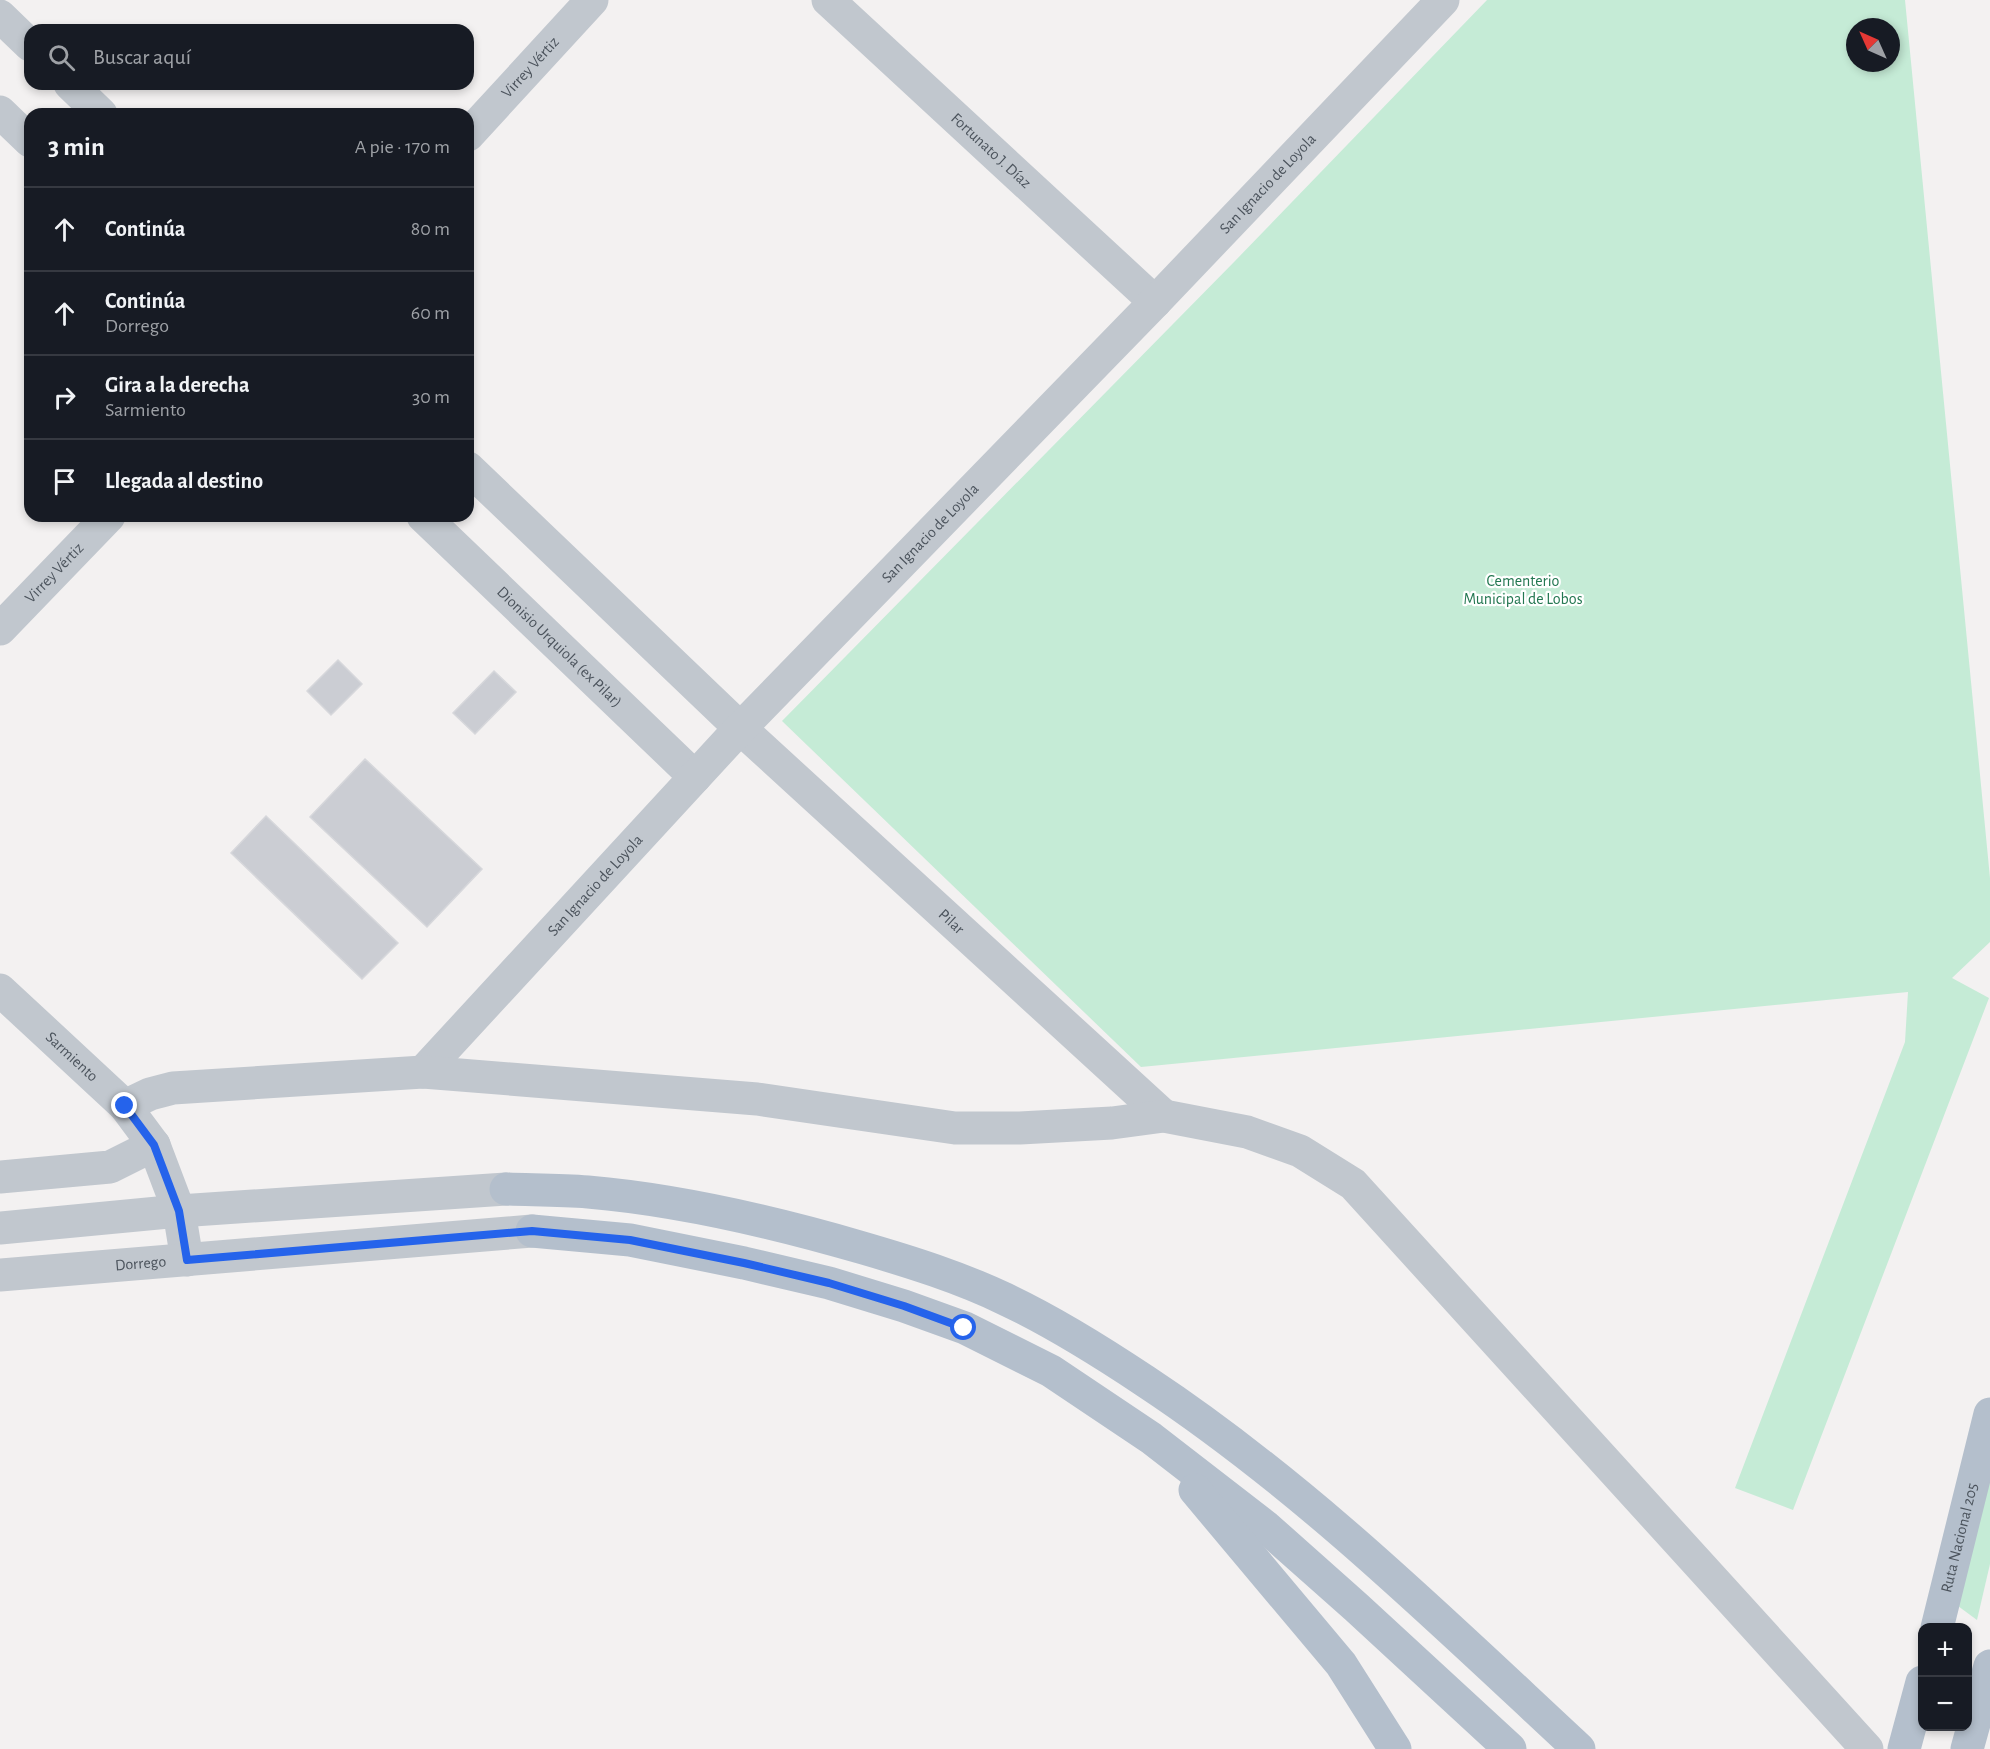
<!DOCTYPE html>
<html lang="es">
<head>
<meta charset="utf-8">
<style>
	body { margin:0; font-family:"Alegreya Sans",sans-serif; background:#20242c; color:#f1f3f6 }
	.controls { position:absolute; right:18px; bottom:18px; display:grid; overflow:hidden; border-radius:12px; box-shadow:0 3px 9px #0003 }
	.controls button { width:54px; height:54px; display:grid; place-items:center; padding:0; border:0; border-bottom:2px solid #363941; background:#171b24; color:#f1f3f6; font:30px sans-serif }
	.compass { position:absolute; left:1846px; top:18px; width:54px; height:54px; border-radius:50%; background:#171b24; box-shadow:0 3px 9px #0003; rotate:315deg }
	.stop { position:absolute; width:18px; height:18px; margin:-14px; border:4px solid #2563eb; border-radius:50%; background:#fff }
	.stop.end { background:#2563eb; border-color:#fff; box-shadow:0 2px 6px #0008 }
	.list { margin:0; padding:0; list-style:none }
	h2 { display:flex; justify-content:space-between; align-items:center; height:78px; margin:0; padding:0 24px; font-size:26px }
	h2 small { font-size:20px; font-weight:400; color:#9ea1a6 }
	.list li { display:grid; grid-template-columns:39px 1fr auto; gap:18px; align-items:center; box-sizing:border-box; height:84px; padding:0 24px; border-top:2px solid #363941 }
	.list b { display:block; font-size:22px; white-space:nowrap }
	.list p { margin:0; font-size:20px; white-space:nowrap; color:#9ea1a6 }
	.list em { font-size:20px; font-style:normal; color:#9ea1a6 }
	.icon { flex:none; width:33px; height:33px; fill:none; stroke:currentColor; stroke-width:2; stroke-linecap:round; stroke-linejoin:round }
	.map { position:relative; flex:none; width:1990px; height:1749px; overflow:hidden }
	.search { position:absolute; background:#171b24; box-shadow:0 3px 9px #0003; left:24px; top:24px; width:450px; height:66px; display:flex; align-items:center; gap:15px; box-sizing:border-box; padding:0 21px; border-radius:18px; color:#9ea1a6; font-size:22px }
	.panel { position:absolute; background:#171b24; box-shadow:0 3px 9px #0003; left:24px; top:108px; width:450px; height:414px; border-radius:18px }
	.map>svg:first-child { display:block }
	.green { fill:#c5ebd6; fill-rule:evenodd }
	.building { fill:#cbcdd3; stroke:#d6d7db; stroke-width:1.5 }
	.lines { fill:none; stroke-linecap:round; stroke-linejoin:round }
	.street { stroke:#c1c7ce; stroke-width:33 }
	.primary { stroke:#b4bfcc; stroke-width:33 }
	.route { stroke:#2563eb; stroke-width:8 }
	.labels { text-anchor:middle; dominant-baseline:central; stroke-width:4.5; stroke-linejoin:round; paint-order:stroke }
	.street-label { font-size:16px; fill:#4b535c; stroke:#fff }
	.park-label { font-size:16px; fill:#237751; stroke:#fff }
</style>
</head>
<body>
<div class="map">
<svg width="1990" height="1749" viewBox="0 0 1990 1749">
	<rect width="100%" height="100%" fill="#f3f1f1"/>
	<g class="green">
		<path d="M1487 0H1905L1990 878V942L1952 978 1989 998 1793 1510 1735 1488 1905 1042 1908 992 1141 1067 782 721 1235 261ZM1855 27H1891V63H1855Z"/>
		<polygon points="1990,1465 1990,1564 1977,1620 1958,1606"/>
	</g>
	<g class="building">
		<polygon points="338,660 362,684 331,715 307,691"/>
		<polygon points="494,671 516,692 475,734 453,713"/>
		<polygon points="365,759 482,869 427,927 310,817"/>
		<polygon points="266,816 398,943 362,979 231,853"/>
	</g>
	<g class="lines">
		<g class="street">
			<path id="s1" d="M828 0 1155 302"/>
			<polyline points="0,16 30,45"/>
			<polyline points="70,84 101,114"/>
			<polyline points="0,112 30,141"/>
			<path id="s2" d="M468 135 592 0"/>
			<path id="s3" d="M468 468 740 728 1164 1116"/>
			<path id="s4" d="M423 516 695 777"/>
			<path id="s5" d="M0 629 109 516"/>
			<path id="s6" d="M0 990 125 1106 154 1145 179 1211 187 1260"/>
			<path id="s7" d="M423 1072 731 738 1155 302 1443 0"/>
			<polyline points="125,1106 150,1094 173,1088 423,1072 757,1099 955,1128 1020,1128 1112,1123 1164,1116 1247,1132 1300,1151 1353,1184 1867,1749"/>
			<polyline points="0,1177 110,1167 154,1145"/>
			<polyline points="0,1228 179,1211 506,1189"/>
			<path id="s8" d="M0 1275 532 1231"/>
		</g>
		<g class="primary">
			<path d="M506 1189C534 1190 561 1190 588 1192 681 1200 774 1222 863 1248 911 1262 959 1277 1005 1299 1054 1322 1100 1351 1145 1381 1304 1486 1440 1620 1579 1749"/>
			<polyline points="532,1231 630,1240 744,1263 829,1283 904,1306 965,1328 1051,1371 1151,1438 1266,1527 1356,1607 1510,1749"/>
			<polyline points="1195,1490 1341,1664 1395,1749"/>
			<path id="s9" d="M1937 1628 1990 1414"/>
			<polyline points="1904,1749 1922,1682"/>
			<polyline points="1967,1749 1990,1666"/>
		</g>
	</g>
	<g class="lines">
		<polyline class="route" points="125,1106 154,1145 179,1211 187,1260 532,1231 630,1240 744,1263 829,1283 904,1306 964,1328"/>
	</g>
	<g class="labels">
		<g class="street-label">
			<text stroke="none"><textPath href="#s2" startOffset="92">Virrey Vértiz</textPath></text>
			<text stroke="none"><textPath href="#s1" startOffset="222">Fortunato J. Díaz</textPath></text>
			<text stroke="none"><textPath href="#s7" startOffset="1226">San Ignacio de Loyola</textPath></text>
			<text stroke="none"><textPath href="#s7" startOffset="740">San Ignacio de Loyola</textPath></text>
			<text stroke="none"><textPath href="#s5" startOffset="78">Virrey Vértiz</textPath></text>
			<text stroke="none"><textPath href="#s4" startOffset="189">Dionisio Urquiola (ex Pilar)</textPath></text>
			<text stroke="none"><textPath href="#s7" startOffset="254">San Ignacio de Loyola</textPath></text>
			<text stroke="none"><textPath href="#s3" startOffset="663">Pilar</textPath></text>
			<text stroke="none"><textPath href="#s6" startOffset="98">Sarmiento</textPath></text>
			<text stroke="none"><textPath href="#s8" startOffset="141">Dorrego</textPath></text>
			<text stroke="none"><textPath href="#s9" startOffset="93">Ruta Nacional 205</textPath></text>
		</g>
		<g class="park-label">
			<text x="1523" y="581">Cementerio<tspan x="1523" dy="18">Municipal de Lobos</tspan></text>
		</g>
	</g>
</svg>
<div class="controls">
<button>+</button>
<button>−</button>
</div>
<svg class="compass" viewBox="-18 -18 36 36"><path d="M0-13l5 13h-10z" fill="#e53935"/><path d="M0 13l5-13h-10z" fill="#9ea1a6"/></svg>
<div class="stop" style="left:964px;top:1328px"></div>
<div class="stop end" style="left:125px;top:1106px"></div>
<div class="search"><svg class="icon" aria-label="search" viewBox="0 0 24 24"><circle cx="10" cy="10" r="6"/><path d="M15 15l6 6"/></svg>Buscar aquí</div>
<section class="panel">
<h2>3 min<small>A pie · 170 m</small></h2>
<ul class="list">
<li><svg class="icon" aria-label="ahead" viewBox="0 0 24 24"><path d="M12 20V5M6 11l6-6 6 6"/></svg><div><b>Continúa</b></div><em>80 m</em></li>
<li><svg class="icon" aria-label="ahead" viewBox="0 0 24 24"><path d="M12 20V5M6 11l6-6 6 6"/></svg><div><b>Continúa</b><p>Dorrego</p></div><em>60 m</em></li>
<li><svg class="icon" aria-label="right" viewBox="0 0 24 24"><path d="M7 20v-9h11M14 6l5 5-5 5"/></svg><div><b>Gira a la derecha</b><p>Sarmiento</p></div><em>30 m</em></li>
<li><svg class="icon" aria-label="arrive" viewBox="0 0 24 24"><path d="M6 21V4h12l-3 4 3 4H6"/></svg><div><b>Llegada al destino</b></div></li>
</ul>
</section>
</div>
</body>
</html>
